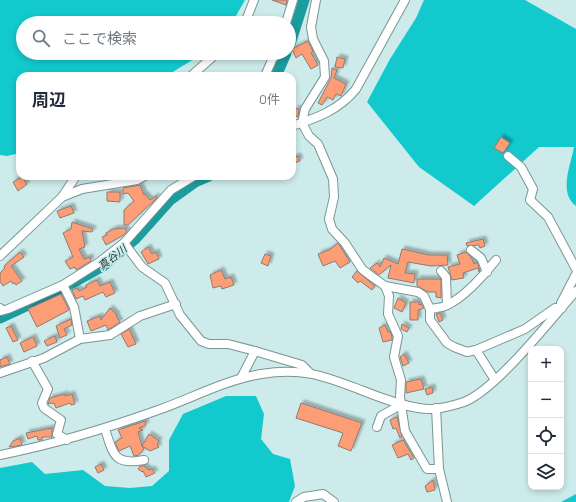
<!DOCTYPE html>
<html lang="ja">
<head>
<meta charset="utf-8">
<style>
	body { margin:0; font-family:Manrope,"Noto Sans JP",sans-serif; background:#f6f6f7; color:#1f2937 }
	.controls { position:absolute; right:12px; bottom:12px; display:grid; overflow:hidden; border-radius:8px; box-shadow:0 2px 6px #0003 }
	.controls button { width:36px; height:36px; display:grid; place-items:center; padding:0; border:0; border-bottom:1px solid #e0e1e3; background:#fff; color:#1f2937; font:20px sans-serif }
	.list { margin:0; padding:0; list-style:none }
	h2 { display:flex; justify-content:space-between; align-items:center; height:52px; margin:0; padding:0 16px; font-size:17px }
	h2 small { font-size:13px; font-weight:400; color:#747a83 }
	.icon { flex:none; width:22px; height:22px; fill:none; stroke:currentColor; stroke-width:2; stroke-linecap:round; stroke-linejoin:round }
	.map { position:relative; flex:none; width:576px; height:502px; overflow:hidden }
	.search { position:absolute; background:#fff; box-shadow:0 2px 6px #0003; left:16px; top:16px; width:280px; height:44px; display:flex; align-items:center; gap:10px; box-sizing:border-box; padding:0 14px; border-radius:22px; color:#747a83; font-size:15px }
	.panel { position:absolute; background:#fff; box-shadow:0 2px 6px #0003; left:16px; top:72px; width:280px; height:108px; border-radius:12px }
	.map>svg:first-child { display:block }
	.forest { fill:#12c9cd }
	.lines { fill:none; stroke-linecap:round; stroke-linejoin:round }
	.river { stroke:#1b9c9e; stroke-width:11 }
	.building { fill:#fd9d74; stroke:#917a71; filter:url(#shadow) }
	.minor-casing { stroke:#799595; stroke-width:10 }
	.minor { stroke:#fff; stroke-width:8 }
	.labels { text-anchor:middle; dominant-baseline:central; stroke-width:3; stroke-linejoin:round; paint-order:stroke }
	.water-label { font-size:11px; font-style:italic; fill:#264040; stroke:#cdebeb }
</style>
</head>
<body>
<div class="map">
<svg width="576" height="502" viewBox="0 0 576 502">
	<defs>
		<filter id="shadow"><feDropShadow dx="3" dy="-3" stdDeviation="1" flood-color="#0004"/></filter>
	</defs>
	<rect width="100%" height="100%" fill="#cdebeb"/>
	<g class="forest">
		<polygon points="0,0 245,0 232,23 23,23 23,53 204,53 166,76 20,76 20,153 7,156 0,155"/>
		<path d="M424 0H525L576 29V206C558 193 571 164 574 147H539L474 206 419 167 367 102 390 59 416 18Z"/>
		<polygon points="226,396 256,396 264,414 261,439 273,454 290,459 295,486 289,502 0,502 0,468 32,462 45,474 83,470 105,486 130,488 152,486 169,471 169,440 183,414"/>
		<polygon points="576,494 576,502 561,502"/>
	</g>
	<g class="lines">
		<g class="river">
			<polyline points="289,47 304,0"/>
			<polyline points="276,76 286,53"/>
			<polyline points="0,318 54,293 103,266 135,239 170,200 195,182 209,176"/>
		</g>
	</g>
	<g class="building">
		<polygon points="272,0 287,0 286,5"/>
		<polygon points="308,41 313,51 311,53 318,65 311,69 302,54 296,58 292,49"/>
		<polygon points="337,57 345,59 343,68 335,67"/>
		<polygon points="332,68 337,70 334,78 346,84 341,96 336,94 333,100 327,97 322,105 318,103 331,78"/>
		<polygon points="296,108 299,110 298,117 293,115"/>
		<polygon points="501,137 510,143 503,153 494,148"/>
		<polygon points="298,156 300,161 292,164 292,158"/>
		<polygon points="22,177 27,184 18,191 13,182"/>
		<polygon points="140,185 144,195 145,194 150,200 156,196 157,198 128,225 124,225 124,210 134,201 128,193 123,194 123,188"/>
		<polygon points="107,192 120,192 120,202 107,201"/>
		<polygon points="71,206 74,213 60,218 57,211"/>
		<polygon points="72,222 93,229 92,232 82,231 85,247 79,249 84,259 90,257 91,261 76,270 75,267 70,269 65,261 73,257 63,233 71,229"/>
		<polygon points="125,228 127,232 122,236 106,245 102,237 107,235 106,233 114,229"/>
		<polygon points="483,239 485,246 480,248 479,245 467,246 466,243"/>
		<polygon points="338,243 350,262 340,268 335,261 323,266 318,254 329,250"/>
		<polygon points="148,247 152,254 156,252 159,259 148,264 141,252"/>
		<polygon points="402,249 429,255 447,255 448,265 431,266 408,262 405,273 415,274 414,283 388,278 391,265 379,275 370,268 377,263 380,267 384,258 398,264"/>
		<polygon points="20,252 24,257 11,266 22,281 16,285 15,283 13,284 11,281 3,286 0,282 0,273 5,268 4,266"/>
		<polygon points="466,252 471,257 474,264 477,262 480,270 479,272 478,268 463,273 464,278 452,280 448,267 460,264 457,255"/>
		<polygon points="265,254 271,256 268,266 261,263"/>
		<polygon points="221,270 225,279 231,277 234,285 222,289 221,286 213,288 210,275"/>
		<polygon points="357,271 375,286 372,290 360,281 358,283 352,277"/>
		<polygon points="417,279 441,279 441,298 436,297 436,292 428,292 417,286"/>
		<polygon points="97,280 100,286 110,282 115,293 106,297 103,292 85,300 83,296 76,299 72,290 77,288 79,291 87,287 86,285"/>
		<polygon points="61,294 69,310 37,327 28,309"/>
		<polygon points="398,298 406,303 402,312 394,308"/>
		<polygon points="410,302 419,302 419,305 422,304 424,308 418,310 418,320 410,320"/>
		<polygon points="110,308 117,315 116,316 120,322 108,330 106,325 91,331 87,321 100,316 101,320"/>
		<polygon points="440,313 443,320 439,322 436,314"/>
		<polygon points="71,319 72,325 64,329 67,335 60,338 56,326"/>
		<polygon points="402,324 409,328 407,332 401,329"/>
		<polygon points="385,325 388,332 390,331 392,337 392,340 383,342 379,328"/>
		<polygon points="11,326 18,340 13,342 6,328"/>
		<polygon points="129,329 136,344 128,347 121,334"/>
		<polygon points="55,336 57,342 47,346 44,341"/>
		<polygon points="33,337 37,346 24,352 20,343"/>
		<polygon points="404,354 409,363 403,366 400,357"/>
		<polygon points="7,357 10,364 0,367 0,360"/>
		<polygon points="421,379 424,389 406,393 406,382"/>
		<polygon points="432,387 433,393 427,395 425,389"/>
		<polygon points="65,394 65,396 72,394 75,404 71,405 70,403 56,408 54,403 48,404 50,398"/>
		<polygon points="301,403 362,423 351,451 338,446 343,433 296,418"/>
		<polygon points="397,417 402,437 400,438 396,428 393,429 390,420"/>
		<polygon points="145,421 146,425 139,428 143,430 138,432 142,446 149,434 159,441 157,445 159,447 150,451 142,446 144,449 139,455 134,456 130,446 119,451 115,442 122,438 118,430"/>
		<polygon points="52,428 52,437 42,437 42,440 38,440 37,436 28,439 26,433"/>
		<polygon points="20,438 22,445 9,447 13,441"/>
		<polygon points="403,440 414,458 411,460 408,454 398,458 392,445"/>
		<polygon points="101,464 104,470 98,473 95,467"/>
		<polygon points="140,466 144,466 149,470 152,469 155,473 146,477 143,471 142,472 138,469"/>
		<polygon points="433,480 435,490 427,492 425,486"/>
	</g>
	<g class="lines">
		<g class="minor-casing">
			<g id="minor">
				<polyline points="316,0 311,27 313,39 324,61 325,77 305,109 302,123 309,136 318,144 333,179 334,197 329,219 332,229 345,243 362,269 371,276 385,286 418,292 424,296 430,309 430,320 447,343 454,347 467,352 476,350 525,329 555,308 562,308 561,303 576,274"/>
				<polyline points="245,23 254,0"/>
				<polyline points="286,23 293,0"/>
				<polyline points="191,76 217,53"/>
				<polyline points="265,76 275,53"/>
				<path d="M292 126C317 118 339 110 356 89L405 0"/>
				<polyline points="508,156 521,167 533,189 530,200 548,217 576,269"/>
				<polyline points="62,197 76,176"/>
				<polyline points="124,243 142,267 165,283 180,315 201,341 209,344 228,344 255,351 302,365 309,372"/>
				<polyline points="471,250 481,258 487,272"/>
				<polyline points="0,256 62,197 82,189 137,180 145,176"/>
				<polyline points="441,271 446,277 447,305"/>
				<polyline points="63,285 74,307 80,339 110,335 140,316 176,304"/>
				<polyline points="385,286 389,296 388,314 398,336 394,357 401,380 400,397 405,431 427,469 439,469"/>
				<polyline points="0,308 1,311 8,309 63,285 98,263 124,243 171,190 194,176"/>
				<path d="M430 309C434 308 441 308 445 306 463 299 485 274 496 260"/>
				<polyline points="476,350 495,380"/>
				<polyline points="32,361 48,389 42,403 44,408 61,420 57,434 67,440"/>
				<polyline points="0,373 44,358 80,339"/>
				<polyline points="241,378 255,351"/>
				<polyline points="436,408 439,469 447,502"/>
				<polyline points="377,427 381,416 402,404"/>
				<path d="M105 429C113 453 113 466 144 460"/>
				<path d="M0 455C55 444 108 428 161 409 194 397 226 380 261 374 302 367 324 376 361 390 381 398 412 410 433 409 443 408 455 405 464 402 496 390 552 318 576 291"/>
				<polyline points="296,502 304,497 323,494 334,502"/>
			</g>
		</g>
		<use href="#minor" class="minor"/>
	</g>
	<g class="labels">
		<g class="water-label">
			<text transform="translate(112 257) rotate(-38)">真谷川</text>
		</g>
	</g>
</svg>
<div class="controls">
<button>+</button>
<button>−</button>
<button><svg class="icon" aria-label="locate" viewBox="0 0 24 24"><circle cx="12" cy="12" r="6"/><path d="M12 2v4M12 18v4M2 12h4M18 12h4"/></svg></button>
<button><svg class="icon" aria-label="layers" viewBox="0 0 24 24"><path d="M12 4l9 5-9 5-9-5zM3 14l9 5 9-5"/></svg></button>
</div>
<div class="search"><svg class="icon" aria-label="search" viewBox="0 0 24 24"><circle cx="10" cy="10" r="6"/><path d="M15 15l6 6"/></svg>ここで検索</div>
<section class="panel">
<h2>周辺<small>0件</small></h2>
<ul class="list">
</ul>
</section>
</div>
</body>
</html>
